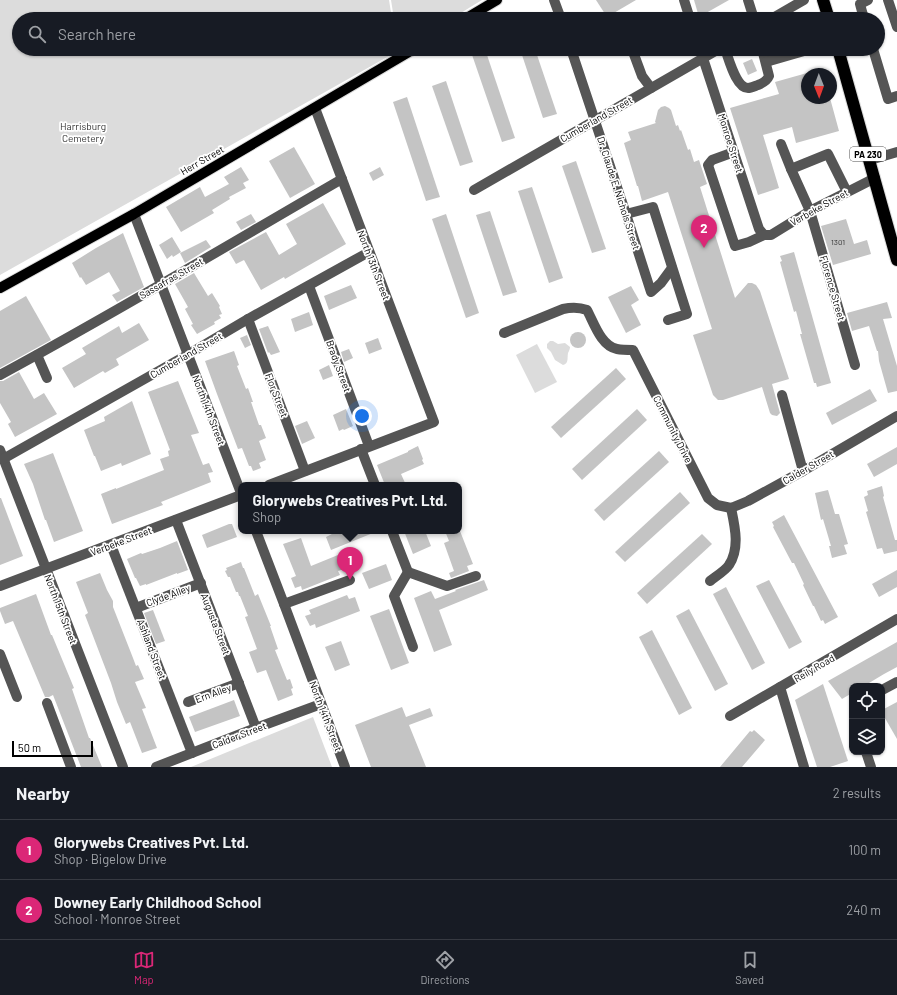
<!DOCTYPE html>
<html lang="en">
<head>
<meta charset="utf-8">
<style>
	body { margin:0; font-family:Barlow,sans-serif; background:#20242c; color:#f1f3f6 }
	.controls { position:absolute; right:12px; bottom:12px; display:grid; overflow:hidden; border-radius:8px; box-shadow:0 1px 3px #0004 }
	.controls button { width:36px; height:36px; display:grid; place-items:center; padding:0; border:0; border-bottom:1px solid #363941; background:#171b24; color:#f1f3f6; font:20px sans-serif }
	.compass { position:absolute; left:801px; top:68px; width:36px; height:36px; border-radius:50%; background:#171b24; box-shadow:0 1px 3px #0004; rotate:179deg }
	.scale { position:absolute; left:12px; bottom:10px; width:81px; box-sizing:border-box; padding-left:4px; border:2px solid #000; border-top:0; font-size:11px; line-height:14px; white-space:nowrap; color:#000; -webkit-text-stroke:3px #fff; paint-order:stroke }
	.you { position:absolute; left:362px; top:416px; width:14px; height:14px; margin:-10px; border:3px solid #fff; border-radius:50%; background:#1a73e8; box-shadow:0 0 0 6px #1a73e833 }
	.badge { display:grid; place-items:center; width:26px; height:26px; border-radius:50%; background:#db2777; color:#fff; font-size:13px; font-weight:700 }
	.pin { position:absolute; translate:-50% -33px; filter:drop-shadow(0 1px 2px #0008) }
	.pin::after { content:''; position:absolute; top:21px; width:14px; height:12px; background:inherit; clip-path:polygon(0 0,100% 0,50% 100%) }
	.popup { position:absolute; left:238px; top:482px; width:224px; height:52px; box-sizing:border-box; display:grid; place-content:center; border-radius:8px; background:#171b24; filter:drop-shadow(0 1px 3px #0005); font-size:13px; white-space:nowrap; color:#9ea1a6 }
	.popup b { font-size:15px; color:#f1f3f6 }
	.popup::after { content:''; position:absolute; left:50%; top:100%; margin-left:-8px; border:8px solid transparent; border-top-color:#171b24 }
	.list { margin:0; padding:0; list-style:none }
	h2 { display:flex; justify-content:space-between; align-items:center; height:52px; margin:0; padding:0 16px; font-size:17px }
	h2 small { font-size:13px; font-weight:400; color:#9ea1a6 }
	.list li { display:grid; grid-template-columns:26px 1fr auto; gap:12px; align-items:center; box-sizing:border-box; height:60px; padding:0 16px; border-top:1px solid #363941 }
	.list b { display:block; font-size:15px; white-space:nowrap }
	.list p { margin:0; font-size:13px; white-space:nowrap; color:#9ea1a6 }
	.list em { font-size:13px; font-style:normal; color:#9ea1a6 }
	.icon { flex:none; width:22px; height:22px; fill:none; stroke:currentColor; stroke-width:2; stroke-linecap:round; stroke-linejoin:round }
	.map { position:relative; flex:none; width:897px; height:767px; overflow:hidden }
	.search { position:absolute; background:#171b24; box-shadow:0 1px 3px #0004; left:12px; right:12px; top:12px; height:44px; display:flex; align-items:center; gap:10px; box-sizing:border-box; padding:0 14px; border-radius:22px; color:#9ea1a6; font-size:15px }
	.sheet { height:172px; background:#171b24 }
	nav { display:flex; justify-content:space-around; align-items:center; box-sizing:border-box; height:56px; border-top:1px solid #363941; background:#171b24; font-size:11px; color:#9ea1a6 }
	nav a { display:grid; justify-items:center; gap:2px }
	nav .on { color:#db2777 }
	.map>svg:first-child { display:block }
	.green { fill:#dcdcdc }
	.building { fill:#c4c4c4 }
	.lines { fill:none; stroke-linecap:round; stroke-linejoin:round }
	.major-casing { stroke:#dbdbdb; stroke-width:12 }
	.highway-casing { stroke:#dbdbdb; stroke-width:14 }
	.minor { stroke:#555; stroke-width:10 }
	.major { stroke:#000; stroke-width:10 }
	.highway { stroke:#000; stroke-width:12 }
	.labels { text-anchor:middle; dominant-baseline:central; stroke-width:3.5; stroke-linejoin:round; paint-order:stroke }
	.number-label { font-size:8px; fill:#313131 }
	.shield { fill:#fff; stroke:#4c4c4c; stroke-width:1 }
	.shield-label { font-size:9px; font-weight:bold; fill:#000 }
	.street-label { font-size:10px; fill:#000; stroke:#fff }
	.park-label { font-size:10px; fill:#333; stroke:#fff }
</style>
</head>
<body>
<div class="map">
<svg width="897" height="767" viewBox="0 0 897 767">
	<rect width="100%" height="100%" fill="#fff"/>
	<g class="green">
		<polygon points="0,0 389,0 392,19 19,19 19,49 398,49 398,51 0,275"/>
		<polygon points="391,0 482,0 451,19 394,19"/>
		<path d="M550 341H553L558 344 565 343 570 347C570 349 569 351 568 353 567 359 569 363 563 365L555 360 551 352 547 348V344Z"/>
		<polygon points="537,344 557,382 535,393 516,355"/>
		<polygon points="313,717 332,767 191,767"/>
	</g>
	<g class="building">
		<polygon points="596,0 636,0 607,17"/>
		<polygon points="694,0 729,0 699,17"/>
		<polygon points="470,49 485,49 515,138 502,142"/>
		<polygon points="520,49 535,49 557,114 543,118"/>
		<polygon points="752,59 757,71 748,75 743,63"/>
		<polygon points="807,73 807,98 830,98 839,131 796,143 792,127 763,135 779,188 758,195 730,108 779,94 775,82"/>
		<polygon points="446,81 473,162 460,166 432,86"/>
		<polygon points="407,97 440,197 426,201 393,102"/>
		<polygon points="665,106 669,108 671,110 676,126 678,125 680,131 681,130 688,150 690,149 694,162 699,160 707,184 700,187 735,298 748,283 752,283 756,285 760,291 789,379 772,384 780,413 777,416 772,415 770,413 762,387 723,400 718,400 713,395 693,335 712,329 668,192 642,201 638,186 637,186 624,143 631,140 628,132 656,123 655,122 658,110 661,107"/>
		<polygon points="294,147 315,184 290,198 269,161"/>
		<polygon points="576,161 606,249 592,253 562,166"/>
		<polygon points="241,167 249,180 243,183 246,188 229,197 230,199 212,210 214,213 181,232 166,207 200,187 205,197 229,184 224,177"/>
		<polygon points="380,167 384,175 373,181 369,173"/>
		<polygon points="532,187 563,278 549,283 518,191"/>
		<polygon points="323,203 346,244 285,279 284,277 261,290 244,260 236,264 229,252 266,232 279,255 297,244 286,224"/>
		<polygon points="490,211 517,292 503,296 476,215"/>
		<polygon points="251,214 256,222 241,230 236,222"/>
		<polygon points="446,214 479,313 466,318 432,219"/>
		<polygon points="846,219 854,244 867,240 871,254 833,265 821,226"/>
		<polygon points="123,233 144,287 117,302 112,295 120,291 109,272 86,285 81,277 80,278 72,263 96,248"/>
		<polygon points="172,237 181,252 173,257 172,255 167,259 159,245"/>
		<polygon points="206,240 211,247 185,263 180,253"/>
		<polygon points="794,252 831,383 817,387 816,383 814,383 800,334 802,334 796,311 794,312 780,262 782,261 780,256"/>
		<polygon points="194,273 208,296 212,293 220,306 219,307 222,314 219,315 221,318 214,322 215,324 197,334 191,325 193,324 185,309 188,307 175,284"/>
		<polygon points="351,285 357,298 329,310 324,296"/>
		<polygon points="631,286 639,300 631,305 641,325 626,333 608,297"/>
		<polygon points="26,296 51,340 0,368 0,311"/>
		<polygon points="887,302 892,318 883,319 897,366 897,391 888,393 879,361 878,351 877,351 869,326 852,331 847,313"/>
		<polygon points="309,312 313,325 295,332 291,319"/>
		<polygon points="139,323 149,340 116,359 119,365 105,373 103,371 74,388 62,368 86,354 82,348 119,326 122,333"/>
		<polygon points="268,326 280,352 271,355 269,352 268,353 259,329"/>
		<circle cx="578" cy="340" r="8"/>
		<polygon points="247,335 251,345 245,348 240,338"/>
		<polygon points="378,338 382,349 369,354 365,343"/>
		<polygon points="349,349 353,358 344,362 341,352"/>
		<polygon points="234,351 239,365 237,366 246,389 248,388 253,402 251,402 259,425 261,425 266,438 259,441 266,460 259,463 261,468 253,471 251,466 249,466 242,448 238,449 217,394 205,361"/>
		<polygon points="329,365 333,376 323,380 319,370"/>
		<polygon points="616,368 626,379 561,438 551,427"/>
		<polygon points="19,372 34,399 44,393 57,414 15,437 8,424 11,422 0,403 0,381 3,381"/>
		<polygon points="178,381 199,433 191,435 203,465 209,463 213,472 208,473 211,482 161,502 163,505 112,524 101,494 116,488 116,489 164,470 160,459 169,456 168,451 170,450 148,392"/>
		<polygon points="870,389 877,401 832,425 826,413"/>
		<polygon points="132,401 151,454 122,466 121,463 101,471 95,456 94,456 84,430 105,421 104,417"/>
		<polygon points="346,409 353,426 344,430 343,429 339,431 333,415"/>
		<polygon points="637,409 647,420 582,480 572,469"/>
		<polygon points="307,421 315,438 302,444 295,426"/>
		<polygon points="418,446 423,459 422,460 424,464 401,474 406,485 385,485 377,465 408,452 408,451"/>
		<polygon points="897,447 897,464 874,477 867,464"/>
		<polygon points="659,451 669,462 604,521 594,510"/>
		<polygon points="53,453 83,531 54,542 46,520 45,520 33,484 24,464"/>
		<polygon points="882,486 884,496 883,497 895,540 897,540 897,551 884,554 882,548 877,549 866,512 868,511 864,497 868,495 867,491"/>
		<polygon points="828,490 835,514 839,514 848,544 844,545 847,554 832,558 829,546 831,546 823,519 821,520 815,493"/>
		<polygon points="680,492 690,503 625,562 615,552"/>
		<polygon points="0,498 1,498 23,556 0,565"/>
		<polygon points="784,515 838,617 825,624 823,620 821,621 814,606 813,606 803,585 804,584 794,563 792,563 773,527 774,526 772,522"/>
		<polygon points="229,524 232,524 237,537 207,548 202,535"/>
		<polygon points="330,531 378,531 331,550 326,537 332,534"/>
		<polygon points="404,531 425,531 431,546 413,554"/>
		<polygon points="445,531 460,531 473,564 467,566 469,571 451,578 449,573 454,571 444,543 449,541"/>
		<polygon points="702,534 712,544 647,604 637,593"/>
		<polygon points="301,538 311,566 338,555 344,569 338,571 340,575 302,590 301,586 295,588 291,578 296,576 283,544"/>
		<polygon points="177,541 188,570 177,574 177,573 146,585 146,584 140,586 136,578 135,578 127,559 141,553 142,554 160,548"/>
		<polygon points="241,562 243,568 244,568 255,596 258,594 271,626 270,626 278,649 275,650 287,680 290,679 293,688 291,689 293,695 278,701 266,670 257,673 249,652 257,649 245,617 248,616 240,596 239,596 238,592 236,592 230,577 228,577 225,571 227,570 226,568"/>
		<polygon points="386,564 392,580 369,589 362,573"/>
		<polygon points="897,570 897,587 879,597 872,584"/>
		<polygon points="100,573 107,590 113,601 113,607 133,658 136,666 138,665 144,679 135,682 146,708 142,709 157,748 142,753 130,722 126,724 117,702 111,683 85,615 88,613 76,582"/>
		<polygon points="484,580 488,590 439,610 452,645 434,652 414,598 431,591 435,599 456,591 455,590"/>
		<polygon points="769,580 802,642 789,649 756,586"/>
		<polygon points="726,587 765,663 752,670 713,594"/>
		<polygon points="36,594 51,635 52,635 74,688 72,689 89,738 90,738 102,767 81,767 53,695 49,697 45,697 13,621 5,624 0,611 0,608"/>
		<polygon points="347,595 349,599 355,597 360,611 316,628 315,624 310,626 305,616 311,614 309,610"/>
		<polygon points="389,609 409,663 391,670 370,616"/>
		<polygon points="689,609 728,684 715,691 676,616"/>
		<polygon points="153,610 165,641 156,644 144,613"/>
		<polygon points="652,630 692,708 679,715 639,637"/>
		<polygon points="341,641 350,665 335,671 325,647"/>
		<polygon points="897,642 897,667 884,674 864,686 852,686 852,693 842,699 828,681"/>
		<polygon points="823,684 848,761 830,767 817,767 795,700"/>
		<polygon points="234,700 240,716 195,732 189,717"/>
		<polygon points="897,702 897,739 882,713 882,710"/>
		<polygon points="402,707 406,717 430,708 433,716 409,725 426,767 371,767 355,725"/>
		<polygon points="754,730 765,740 742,767 720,767 750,731 752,732"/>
	</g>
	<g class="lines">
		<g class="major-casing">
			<g id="major">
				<polyline points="465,19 497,0"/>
				<polyline points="0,288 134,214 414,49"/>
			</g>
		</g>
		<g class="highway-casing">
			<g id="highway">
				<polyline points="823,0 829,19"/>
				<polyline points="838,49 897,260"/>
			</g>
		</g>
		<g class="minor">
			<polyline points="554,0 561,19"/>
			<polyline points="684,0 690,19"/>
			<polyline points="748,0 754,19"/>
			<polyline points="888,0 897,27"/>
			<polyline points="771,19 804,0"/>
			<polyline points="864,19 860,4 868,0"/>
			<polyline points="571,49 626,214 651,292 661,283 672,268"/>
			<polyline points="632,49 642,76 651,88"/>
			<polyline points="700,49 759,229 764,235"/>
			<path d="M725 49C729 59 736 88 748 88 751 88 755 86 758 85 763 83 767 81 769 76L762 49"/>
			<polyline points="873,49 888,99 897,96"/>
			<polyline points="766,62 811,49"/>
			<polyline points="781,144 791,169"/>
			<polyline points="734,152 712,160 708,165 735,246 749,242 764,235 771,235 810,211 875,178"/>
			<polyline points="870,160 897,152"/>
			<polyline points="474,190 719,49"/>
			<polyline points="847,192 828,154 791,169 810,211 855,365"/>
			<polyline points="134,214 241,493"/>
			<polyline points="626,214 653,207 687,314 668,320"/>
			<polyline points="309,286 369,446"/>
			<polyline points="248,319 305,471"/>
			<path d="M504 333 563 309C572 307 579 307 587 310 594 323 601 346 617 349 622 350 627 350 633 350L708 498 717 505 731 508 748 501 803 471 897 416"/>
			<polyline points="37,355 47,378"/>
			<path d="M0 375C115 313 228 245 342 179"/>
			<polyline points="782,395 803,471"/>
			<polyline points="361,449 375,485"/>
			<polyline points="0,450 123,767"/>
			<polyline points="3,459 187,355 248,319 369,252"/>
			<polyline points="269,485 434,422 315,108"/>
			<polyline points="176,520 256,728"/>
			<polyline points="256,531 284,604 345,767"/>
			<polyline points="392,531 408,572"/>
			<polyline points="111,545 192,753"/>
			<polyline points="408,572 394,596 413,647"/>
			<polyline points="408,572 447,586 476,576"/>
			<path d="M710 581C715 577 726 570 729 565 740 548 735 527 731 508"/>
			<polyline points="0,586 241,495"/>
			<polyline points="284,604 350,580"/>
			<polyline points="136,608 201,583"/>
			<polyline points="0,654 17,697"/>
			<polyline points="780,687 804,767"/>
			<polyline points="882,690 897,682"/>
			<polyline points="188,702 239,683"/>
			<polyline points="47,703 71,767"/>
			<polyline points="730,716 897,619"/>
			<polyline points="866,752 871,767"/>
			<polyline points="156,767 256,728 321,704"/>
		</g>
		<use href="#major" class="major"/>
		<use href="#highway" class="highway"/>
	</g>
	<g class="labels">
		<g class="number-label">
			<text x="838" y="242">1301</text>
		</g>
		<rect class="shield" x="850" y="147" width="36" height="14" rx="3"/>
		<g class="shield-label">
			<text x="868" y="154">PA 230</text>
		</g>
		<g class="street-label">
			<text transform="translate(596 119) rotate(-30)">Cumberland Street</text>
			<text transform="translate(731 143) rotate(72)">Monroe Street</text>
			<text transform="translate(202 160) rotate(-30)">Herr Street</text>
			<text transform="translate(619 193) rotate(72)">Dr. Claude E. Nichols Street</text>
			<text transform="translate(819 207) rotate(-29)">Verbeke Street</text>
			<text transform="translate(374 265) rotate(69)">North 13th Street</text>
			<text transform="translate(171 278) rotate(-30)">Sassafras Street</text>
			<text transform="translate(833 288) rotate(74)">Florence Street</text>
			<text transform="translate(186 355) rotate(-30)">Cumberland Street</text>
			<text transform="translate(339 366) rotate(70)">Brady Street</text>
			<text transform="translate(277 395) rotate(69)">Flor Street</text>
			<text transform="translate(209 410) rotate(69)">North 14th Street</text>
			<text transform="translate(673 429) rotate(63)">Community Drive</text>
			<text transform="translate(808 467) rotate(-30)">Calder Street</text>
			<text transform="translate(121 541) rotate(-21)">Verbeke Street</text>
			<text transform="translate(168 595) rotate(-20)">Clyde Alley</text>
			<text transform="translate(61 609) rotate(69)">North 15th Street</text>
			<text transform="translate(216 624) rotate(69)">Augusta Street</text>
			<text transform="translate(152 649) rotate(69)">Ashland Street</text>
			<text transform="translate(814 668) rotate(-30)">Reily Road</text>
			<text transform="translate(213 693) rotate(-20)">Ern Alley</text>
			<text transform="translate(326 716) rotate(69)">North 14th Street</text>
			<text transform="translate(239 735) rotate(-21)">Calder Street</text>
		</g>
		<g class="park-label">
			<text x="83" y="126">Harrisburg<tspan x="83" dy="12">Cemetery</tspan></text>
		</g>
	</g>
</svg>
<div class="controls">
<button><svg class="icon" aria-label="locate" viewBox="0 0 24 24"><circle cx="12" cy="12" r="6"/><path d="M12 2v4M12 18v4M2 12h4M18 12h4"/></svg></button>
<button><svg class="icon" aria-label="layers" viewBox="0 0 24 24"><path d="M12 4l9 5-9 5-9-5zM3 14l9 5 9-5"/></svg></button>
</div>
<svg class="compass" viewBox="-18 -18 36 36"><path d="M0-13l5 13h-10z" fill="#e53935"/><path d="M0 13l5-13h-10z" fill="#9ea1a6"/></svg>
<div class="scale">50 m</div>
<div class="you"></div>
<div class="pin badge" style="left:350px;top:580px">1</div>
<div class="popup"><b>Glorywebs Creatives Pvt. Ltd.</b>Shop</div>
<div class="pin badge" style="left:704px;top:248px">2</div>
<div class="search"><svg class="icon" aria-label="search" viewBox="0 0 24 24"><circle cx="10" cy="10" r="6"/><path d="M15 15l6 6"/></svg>Search here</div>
</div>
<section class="sheet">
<h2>Nearby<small>2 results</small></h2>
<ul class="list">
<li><span class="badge">1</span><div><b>Glorywebs Creatives Pvt. Ltd.</b><p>Shop · Bigelow Drive</p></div><em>100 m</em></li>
<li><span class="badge">2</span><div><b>Downey Early Childhood School</b><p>School · Monroe Street</p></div><em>240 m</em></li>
</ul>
</section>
<nav>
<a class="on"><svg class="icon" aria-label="map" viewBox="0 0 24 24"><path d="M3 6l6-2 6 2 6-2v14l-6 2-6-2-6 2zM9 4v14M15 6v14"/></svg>Map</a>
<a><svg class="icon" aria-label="directions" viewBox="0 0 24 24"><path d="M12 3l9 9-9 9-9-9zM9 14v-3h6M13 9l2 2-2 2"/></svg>Directions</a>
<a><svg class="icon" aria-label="saved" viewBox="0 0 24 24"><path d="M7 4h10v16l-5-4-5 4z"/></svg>Saved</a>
</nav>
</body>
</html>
